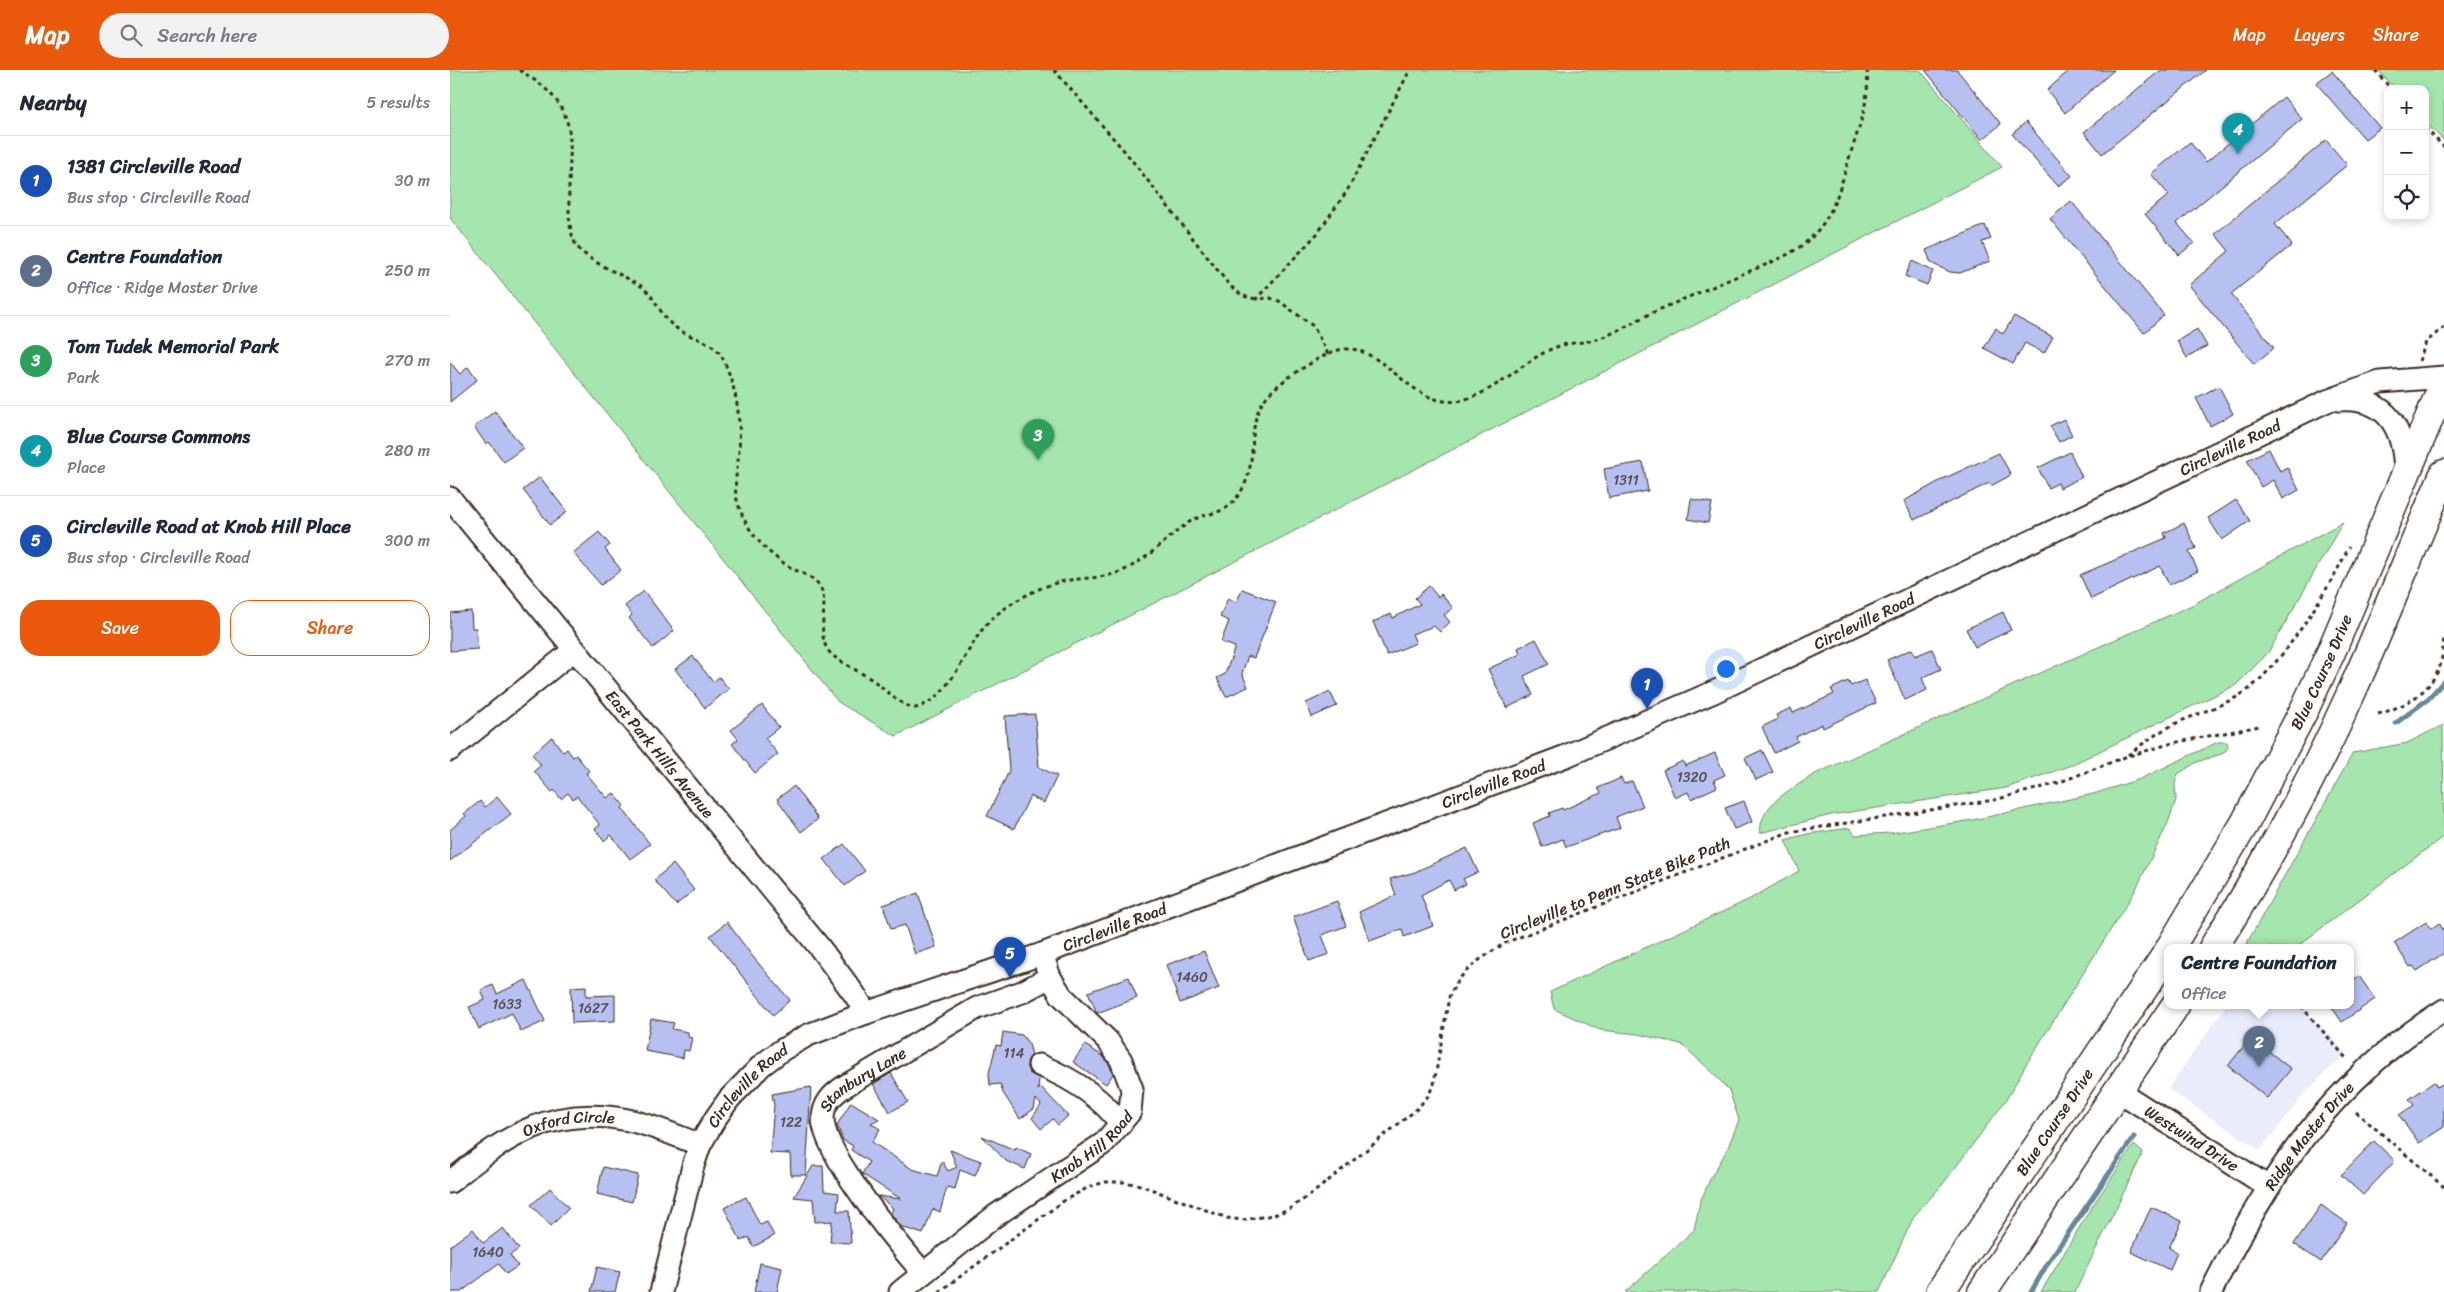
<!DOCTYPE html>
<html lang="en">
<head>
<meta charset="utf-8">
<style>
	body { margin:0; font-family:Sriracha,sans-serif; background:#f2f2f3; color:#1f2937 }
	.controls { position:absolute; right:15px; top:15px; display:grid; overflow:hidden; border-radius:10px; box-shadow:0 2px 8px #0003 }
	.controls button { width:45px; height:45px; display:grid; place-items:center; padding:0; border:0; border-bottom:1px solid #e0e1e3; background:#fff; color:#1f2937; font:25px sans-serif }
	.you { position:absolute; left:1275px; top:598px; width:18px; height:18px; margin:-12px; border:4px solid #fff; border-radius:50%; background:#1a73e8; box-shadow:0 0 0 8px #1a73e833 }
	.badge { display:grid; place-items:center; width:32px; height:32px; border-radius:50%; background:#ea580c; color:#fff; font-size:16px; font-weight:700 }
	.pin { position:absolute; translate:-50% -41px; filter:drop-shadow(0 1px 2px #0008) }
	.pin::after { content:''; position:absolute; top:26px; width:18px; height:15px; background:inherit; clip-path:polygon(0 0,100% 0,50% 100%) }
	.popup { position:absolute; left:1714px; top:874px; width:190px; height:65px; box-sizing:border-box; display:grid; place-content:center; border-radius:10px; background:#fff; filter:drop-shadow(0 1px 4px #0005); font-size:16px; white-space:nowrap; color:#747a83 }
	.popup b { font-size:19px; color:#1f2937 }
	.popup::after { content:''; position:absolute; left:50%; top:100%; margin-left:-10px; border:10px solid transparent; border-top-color:#fff }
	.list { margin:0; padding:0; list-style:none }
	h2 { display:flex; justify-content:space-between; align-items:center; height:65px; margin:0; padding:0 20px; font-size:21px }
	h2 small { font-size:16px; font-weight:400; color:#747a83 }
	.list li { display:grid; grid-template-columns:32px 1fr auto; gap:15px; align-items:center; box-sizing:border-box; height:90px; padding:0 20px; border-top:1px solid #e0e1e3 }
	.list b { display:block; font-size:19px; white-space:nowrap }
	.list p { margin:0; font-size:16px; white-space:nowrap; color:#747a83 }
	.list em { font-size:16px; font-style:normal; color:#747a83 }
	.actions { display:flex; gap:10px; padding:15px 20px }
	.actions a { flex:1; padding:11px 0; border:1px solid #ea580c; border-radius:20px; text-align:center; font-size:18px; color:#ea580c }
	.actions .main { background:#ea580c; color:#fff }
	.icon { flex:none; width:28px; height:28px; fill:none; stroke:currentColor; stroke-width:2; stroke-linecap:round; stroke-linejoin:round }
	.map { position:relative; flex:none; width:1994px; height:1222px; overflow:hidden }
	header { display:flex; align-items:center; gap:30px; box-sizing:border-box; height:70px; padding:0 25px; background:#ea580c; color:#fff }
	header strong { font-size:24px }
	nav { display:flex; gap:28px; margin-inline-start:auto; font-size:18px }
	.search { width:350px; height:45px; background:#f2f2f3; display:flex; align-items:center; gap:12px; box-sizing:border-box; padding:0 18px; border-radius:28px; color:#747a83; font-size:19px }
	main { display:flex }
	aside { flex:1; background:#fff }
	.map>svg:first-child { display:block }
	.built { fill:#e9ecfb }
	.green { fill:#a5e6ae; stroke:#708866 }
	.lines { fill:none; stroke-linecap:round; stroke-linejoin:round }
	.stream { stroke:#678896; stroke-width:5 }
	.building { fill:#b6c0f1; stroke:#3b2a1e }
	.minor-casing { stroke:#3b2a1e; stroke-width:25 }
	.major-casing { stroke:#3b2a1e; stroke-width:31 }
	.path { stroke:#3b2a1e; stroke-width:3; stroke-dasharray:4 4; stroke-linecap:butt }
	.minor { stroke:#fff; stroke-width:21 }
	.major { stroke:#fff; stroke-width:28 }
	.labels { text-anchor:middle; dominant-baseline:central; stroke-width:4.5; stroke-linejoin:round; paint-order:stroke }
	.number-label { font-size:14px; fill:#5a5053 }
	.street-label { font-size:16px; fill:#3b2a1e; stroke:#fff }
</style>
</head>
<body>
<header>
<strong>Map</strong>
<div class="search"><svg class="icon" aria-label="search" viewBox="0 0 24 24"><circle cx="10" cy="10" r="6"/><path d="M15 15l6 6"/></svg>Search here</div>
<nav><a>Map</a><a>Layers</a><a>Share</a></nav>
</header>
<main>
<aside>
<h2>Nearby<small>5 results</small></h2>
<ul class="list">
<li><span class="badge" style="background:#1a4fb4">1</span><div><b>1381 Circleville Road</b><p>Bus stop · Circleville Road</p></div><em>30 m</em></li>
<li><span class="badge" style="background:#5c6f8a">2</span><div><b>Centre Foundation</b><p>Office · Ridge Master Drive</p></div><em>250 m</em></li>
<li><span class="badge" style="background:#2e9e5b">3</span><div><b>Tom Tudek Memorial Park</b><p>Park</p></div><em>270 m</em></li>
<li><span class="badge" style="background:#0f9aa8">4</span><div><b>Blue Course Commons</b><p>Place</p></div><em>280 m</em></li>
<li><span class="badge" style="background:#1a4fb4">5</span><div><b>Circleville Road at Knob Hill Place</b><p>Bus stop · Circleville Road</p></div><em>300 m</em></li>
</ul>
<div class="actions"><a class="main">Save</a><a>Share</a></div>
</aside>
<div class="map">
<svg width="1994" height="1222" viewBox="0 0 1994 1222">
	<rect width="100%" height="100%" fill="#fff"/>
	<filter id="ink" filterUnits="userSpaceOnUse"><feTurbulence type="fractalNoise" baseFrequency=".02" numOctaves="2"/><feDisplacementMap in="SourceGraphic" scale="10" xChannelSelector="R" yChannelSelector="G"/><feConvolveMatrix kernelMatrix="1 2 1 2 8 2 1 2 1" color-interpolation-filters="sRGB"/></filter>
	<g filter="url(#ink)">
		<polygon class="built" points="1776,936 1852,936 1896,983 1856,1022 1810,1080 1718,1019"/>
		<g class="green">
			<polygon points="0,0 1470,0 1552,97 446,666 388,632 0,148"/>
			<polygon points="1928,0 1994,0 1994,71 1975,52 1975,19 1945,19"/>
			<path d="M1893 452 1818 583 1786 615 1619 696 1556 718 1381 745 1310 763C1311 732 1340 721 1363 705L1742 535Z"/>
			<polygon points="1993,655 1994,766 1845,878 1801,878 1797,873 1903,683 1957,673"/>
			<polygon points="1768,672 1777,672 1778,677 1774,683 1747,692 1728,704 1725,713 1726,730 1718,753 1685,821 1575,996 1556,1030 1493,1114 1464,1146 1429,1222 1175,1222 1244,1160 1250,1132 1261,1107 1276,1082 1289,1050 1279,1020 1259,999 1231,974 1187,964 1150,960 1104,939 1100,922 1300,829 1349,801 1335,770 1357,764 1400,758 1405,765 1440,763 1523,750 1643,724 1690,709"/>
			<polygon points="1684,1075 1693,1083 1625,1222 1591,1222 1641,1138"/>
		</g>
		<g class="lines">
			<g class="stream">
				<polyline points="1946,653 1978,629 1994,611"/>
				<polyline points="1581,1222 1599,1191 1684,1067"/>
			</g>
		</g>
		<g class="building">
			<polygon points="1475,0 1507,0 1551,54 1532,70"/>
			<polygon points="1620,0 1664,0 1615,43 1597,20"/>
			<polygon points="1711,0 1756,0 1652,84 1634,62"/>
			<polygon points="1882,1 1930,58 1915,69 1866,13"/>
			<polygon points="1834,27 1852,49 1727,153 1744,173 1729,185 1695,144 1719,125 1701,104 1740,72 1756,92"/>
			<polygon points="1576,52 1622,106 1608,116 1562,64"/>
			<polygon points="1876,70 1897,95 1825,154 1842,175 1781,224 1824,278 1804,294 1739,215 1779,181 1765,164"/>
			<polygon points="1621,131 1714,245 1694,263 1600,149"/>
			<polygon points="1535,155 1541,169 1532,172 1540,191 1510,203 1500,202 1481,193 1476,180"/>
			<polygon points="1462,191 1483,201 1477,215 1455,206"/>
			<polygon points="1564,246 1603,267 1594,283 1575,273 1563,294 1534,278 1546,258 1553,264"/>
			<polygon points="1747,259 1757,276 1737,288 1727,271"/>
			<polygon points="0,292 10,304 18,297 27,310 0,332"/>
			<polygon points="1769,316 1783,344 1760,356 1746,328"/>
			<polygon points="45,341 73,378 54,392 39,372 36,374 24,357"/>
			<polygon points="1614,349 1622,365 1609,372 1600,356"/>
			<polygon points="1819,379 1830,401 1837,397 1849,420 1833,429 1823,410 1811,417 1797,390"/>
			<polygon points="1620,382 1632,407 1610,418 1608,413 1598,418 1588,398"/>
			<polygon points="1549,383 1561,405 1541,416 1539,413 1521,422 1464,450 1454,431 1495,408"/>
			<polygon points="1193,392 1198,421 1159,428 1154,399"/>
			<polygon points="90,407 117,442 100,455 73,420"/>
			<polygon points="1241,429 1262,433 1258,453 1238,449"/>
			<polygon points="1786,430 1800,451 1772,470 1758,448"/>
			<polygon points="1734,453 1746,478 1739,482 1748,501 1719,515 1710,496 1641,529 1630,505 1716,468 1714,463"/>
			<polygon points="149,462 160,475 155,479 171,500 151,515 123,483"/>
			<polygon points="979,516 988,527 991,524 1003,538 994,545 1000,552 990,562 984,556 962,564 966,573 937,585 923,552 941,544 943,548 970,534 965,528"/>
			<polygon points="792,519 826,532 804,588 798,586 792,603 798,617 776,627 767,608 775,604 785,577 771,572 779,551 770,547 778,528 787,532"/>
			<polygon points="194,521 224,561 203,578 179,548 182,545 175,536"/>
			<polygon points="21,541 22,558 26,558 28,579 0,581 0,543"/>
			<polygon points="1553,542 1561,560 1525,577 1516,559"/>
			<polygon points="1086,569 1099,594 1074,606 1083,625 1057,638 1038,599 1070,584 1068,578"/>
			<polygon points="1462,579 1465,586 1482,579 1491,599 1472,608 1477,620 1455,630 1437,590"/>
			<polygon points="243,586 263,612 269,607 279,619 255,638 225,599"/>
			<polygon points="1415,610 1426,633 1373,658 1372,654 1346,667 1348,671 1324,683 1312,657 1328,649 1326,645 1341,638 1343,643 1384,624 1381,619 1398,611 1401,616"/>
			<polygon points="880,622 887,636 862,647 856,633"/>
			<polygon points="312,635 329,657 315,668 328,684 305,703 282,674 288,669 281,660"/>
			<polygon points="585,644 589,697 607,706 594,733 580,726 564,759 537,746 559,701 555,646"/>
			<polygon points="102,667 113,682 117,679 123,687 126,685 139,701 136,703 157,728 164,723 174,736 172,738 200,774 180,789 161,765 154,771 145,759 150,755 127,726 123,729 118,723 111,729 104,720 102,722 84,701 91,695 82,684"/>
			<polygon points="1312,680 1323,702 1306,710 1295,688"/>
			<polygon points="1265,683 1275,705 1264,710 1267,717 1241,729 1238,722 1225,728 1213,700 1233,691 1235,696"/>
			<polygon points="1171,708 1174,714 1182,711 1193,736 1166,747 1170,758 1116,777 1113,769 1092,777 1083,753 1100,746 1099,743 1112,738 1113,740 1151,723 1148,718"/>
			<polygon points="344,716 368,749 351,762 327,729"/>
			<polygon points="47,727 61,744 0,791 0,760 16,746 14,744 30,731 35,737"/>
			<polygon points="1294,731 1302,752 1284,759 1275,738"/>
			<polygon points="394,774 415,801 395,816 374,789"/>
			<polygon points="1017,778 1028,802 1013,809 1016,814 1004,820 999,810 971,825 983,856 954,867 952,859 920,871 909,842 946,825 940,809 965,802"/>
			<polygon points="223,794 244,820 226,835 204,810"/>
			<polygon points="468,823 486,877 465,884 455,855 441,859 433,835"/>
			<polygon points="887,831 896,856 872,865 879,884 859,891 843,847"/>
			<polygon points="277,852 303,887 340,930 323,945 260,866"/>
			<polygon points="1976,852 1981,859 1989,853 1994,861 1994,883 1967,901 1963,896 1960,897 1944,873"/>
			<polygon points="754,881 769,918 730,933 716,895"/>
			<polygon points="1909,906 1925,929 1892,952 1881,936 1900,936 1900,912"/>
			<polygon points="679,907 687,928 647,943 638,922"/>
			<polygon points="76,910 95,951 71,962 62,943 29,959 19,937 35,930 31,920 43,915 47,924"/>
			<polygon points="136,916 136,926 165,925 165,951 122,953 121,917"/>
			<polygon points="201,949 224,953 222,959 238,962 238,967 242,968 239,981 234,980 233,988 195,981"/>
			<polygon points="553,962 572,965 579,974 582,985 578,990 577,997 579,1003 589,1008 588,1020 591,1017 618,1046 608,1055 603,1049 591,1059 582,1048 591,1035 586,1029 584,1039 570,1049 553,1023 550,1014 540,1015 539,1003 546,975 551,976"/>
			<polygon points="1801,967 1841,999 1817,1028 1778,996"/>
			<polygon points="635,975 653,986 660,996 663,1004 656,1014 623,992"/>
			<polygon points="441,1003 458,1032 440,1042 423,1014"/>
			<polygon points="1984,1012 1987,1017 1994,1013 1994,1057 1969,1073 1949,1045 1964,1035 1959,1029"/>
			<polygon points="361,1017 356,1105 341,1105 340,1084 320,1083 324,1035 322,1024"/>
			<polygon points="401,1032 429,1049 421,1053 430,1059 422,1072 462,1099 487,1106 492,1091 498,1101 507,1097 500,1080 531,1091 525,1106 510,1100 505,1119 497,1117 490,1142 483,1139 473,1164 452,1157 441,1144 443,1138 428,1126 451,1129 412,1104 419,1092 401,1080 403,1076 393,1070 387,1055"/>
			<polygon points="532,1066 565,1080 566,1077 581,1084 575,1099 556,1091"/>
			<polygon points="1924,1071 1945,1091 1913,1125 1891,1105"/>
			<polygon points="363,1096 373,1096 374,1121 389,1123 387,1141 399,1141 401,1173 380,1172 382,1151 365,1152 363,1129 344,1127"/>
			<polygon points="153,1097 188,1105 182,1132 147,1124"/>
			<polygon points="100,1118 119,1138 101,1156 81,1135"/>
			<polygon points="296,1127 310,1155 317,1152 324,1166 303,1177 299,1167 291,1171 274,1138"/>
			<polygon points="1871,1135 1897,1153 1871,1192 1844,1174"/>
			<polygon points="1701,1137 1732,1151 1719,1178 1727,1182 1720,1200 1681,1182"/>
			<polygon points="53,1158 69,1179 60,1185 68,1196 56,1204 49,1194 11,1222 0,1222 0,1176 23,1159 33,1173"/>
			<polygon points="310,1193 332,1198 327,1222 304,1222"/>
			<polygon points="147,1197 170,1202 165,1222 141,1222"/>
		</g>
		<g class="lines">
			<g class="minor-casing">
				<g id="minor">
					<path d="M1888 330C1938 326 1954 359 1955 403"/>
					<path id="s1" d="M0 428 370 878 405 925 416 943"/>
					<polyline points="0,680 124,580"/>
					<path d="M589 995C621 1008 651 1027 671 1054"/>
					<path id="s2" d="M1667 1020 1817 1116"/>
					<path id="s3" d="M0 1112C56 1066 101 1035 178 1050 202 1055 227 1066 250 1075"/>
					<path id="s4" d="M473 1203C448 1174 374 1085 373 1049 373 1033 383 1024 395 1016L527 938 572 922 600 907"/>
					<path id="s5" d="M211 1222 243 1096 250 1075 265 1049 279 1029 312 995 332 980 358 965 416 943 592 884 1116 686 1266 621 1877 331 1930 312 1994 307"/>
					<path id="s6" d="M450 1222 545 1146 654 1073 680 1042 682 1019 671 990 658 971 611 925 600 907 592 884"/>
					<path id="s7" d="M1761 1222C1818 1105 1882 1011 1994 940"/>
				</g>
			</g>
			<g class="major-casing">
				<g id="major">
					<path id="s8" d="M1720 878 1795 753 1855 638 1881 582 1994 313"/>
					<path d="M1763 878C1815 796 1863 709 1903 619 1935 548 1963 475 1994 404"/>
					<path id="s9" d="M1490 1222 1718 882"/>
					<polyline points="1532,1222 1725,936"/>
				</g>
			</g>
			<g class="path">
				<path d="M69 0C137 40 117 72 119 137 119 149 120 162 125 173 135 192 173 204 191 216 207 228 211 248 225 257 243 271 264 268 274 291 287 320 291 350 289 381 288 396 283 415 287 430 295 461 317 484 343 499 351 503 362 506 368 514 380 529 369 553 374 571 375 576 378 581 382 585 394 594 408 601 421 609 437 619 447 635 466 638 499 628 513 585 532 560 541 548 554 538 566 531 581 522 598 514 615 511 634 507 654 509 672 501 699 489 717 467 741 451 754 443 771 445 782 433 812 402 795 364 811 335 819 320 836 309 850 300 863 292 881 279 897 279 934 278 963 337 1006 331 1045 326 1072 289 1109 276 1121 272 1135 273 1147 269 1167 263 1186 250 1206 241 1234 229 1262 217 1290 205 1317 194 1349 184 1368 160 1386 139 1393 108 1401 82 1410 55 1420 29 1417 0"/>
				<polyline points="604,0 677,84 780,216 793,226 806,229"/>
				<polyline points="1925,0 1941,19"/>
				<polyline points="1975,58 1994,77"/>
				<polyline points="878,284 863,256 829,231 820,228 806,229 867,164 897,121 960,0"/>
				<polyline points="1969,291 1976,272 1994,257"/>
				<path d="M1928 644C1953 637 1976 625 1988 601 1993 591 1993 576 1994 566"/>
				<path d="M1678 685C1691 675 1704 665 1719 657 1743 644 1772 637 1795 622 1831 597 1880 517 1899 477"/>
				<polyline points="1851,936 1896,988"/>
				<polyline points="1906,1042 1994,1117"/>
				<path d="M489 1222 615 1130 639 1117 655 1112H674L690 1115 777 1148 792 1150 824 1145 839 1139 863 1123 967 1039 978 1026 984 1014 999 927C1010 900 1033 887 1057 872L1339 762 1544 730 1605 714 1675 687 1723 673 1810 656"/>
			</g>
			<use href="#minor" class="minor"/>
			<use href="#major" class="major"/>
		</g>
	</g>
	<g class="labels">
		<g class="number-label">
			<text x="1176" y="410">1311</text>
			<text x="1242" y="707">1320</text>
			<text x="742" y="907">1460</text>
			<text x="57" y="934">1633</text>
			<text x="143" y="938">1627</text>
			<text x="564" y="983">114</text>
			<text x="341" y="1052">122</text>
			<text x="38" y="1182">1640</text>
		</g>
		<g class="street-label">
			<text stroke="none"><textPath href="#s5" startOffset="1849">Circleville Road</textPath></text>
			<text stroke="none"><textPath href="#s5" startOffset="1444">Circleville Road</textPath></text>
			<text stroke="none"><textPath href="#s8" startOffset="315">Blue Course Drive</textPath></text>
			<text stroke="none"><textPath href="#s1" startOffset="331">East Park Hills Avenue</textPath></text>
			<text stroke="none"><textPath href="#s5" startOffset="1039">Circleville Road</textPath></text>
			<text transform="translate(1165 818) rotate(-22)">Circleville to Penn State Bike Path</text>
			<text stroke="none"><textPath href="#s5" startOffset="634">Circleville Road</textPath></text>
			<text stroke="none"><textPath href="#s4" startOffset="245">Stanbury Lane</textPath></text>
			<text stroke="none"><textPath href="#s5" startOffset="229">Circleville Road</textPath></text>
			<text stroke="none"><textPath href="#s9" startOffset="205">Blue Course Drive</textPath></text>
			<text stroke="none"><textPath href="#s3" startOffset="136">Oxford Circle</textPath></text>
			<text stroke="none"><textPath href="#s7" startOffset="185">Ridge Master Drive</textPath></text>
			<text stroke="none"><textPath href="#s2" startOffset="89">Westwind Drive</textPath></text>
			<text stroke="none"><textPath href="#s6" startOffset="241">Knob Hill Road</textPath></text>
		</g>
	</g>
</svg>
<div class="controls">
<button>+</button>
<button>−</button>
<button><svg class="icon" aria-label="locate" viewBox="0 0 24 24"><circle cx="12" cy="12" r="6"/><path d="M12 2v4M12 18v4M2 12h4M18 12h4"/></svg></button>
</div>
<div class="you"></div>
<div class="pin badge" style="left:1197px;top:639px;background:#1a4fb4">1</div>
<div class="pin badge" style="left:1809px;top:997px;background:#5c6f8a">2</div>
<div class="popup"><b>Centre Foundation</b>Office</div>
<div class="pin badge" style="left:588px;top:390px;background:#2e9e5b">3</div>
<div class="pin badge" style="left:1788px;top:84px;background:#0f9aa8">4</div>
<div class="pin badge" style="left:560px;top:908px;background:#1a4fb4">5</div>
</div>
</main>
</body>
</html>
